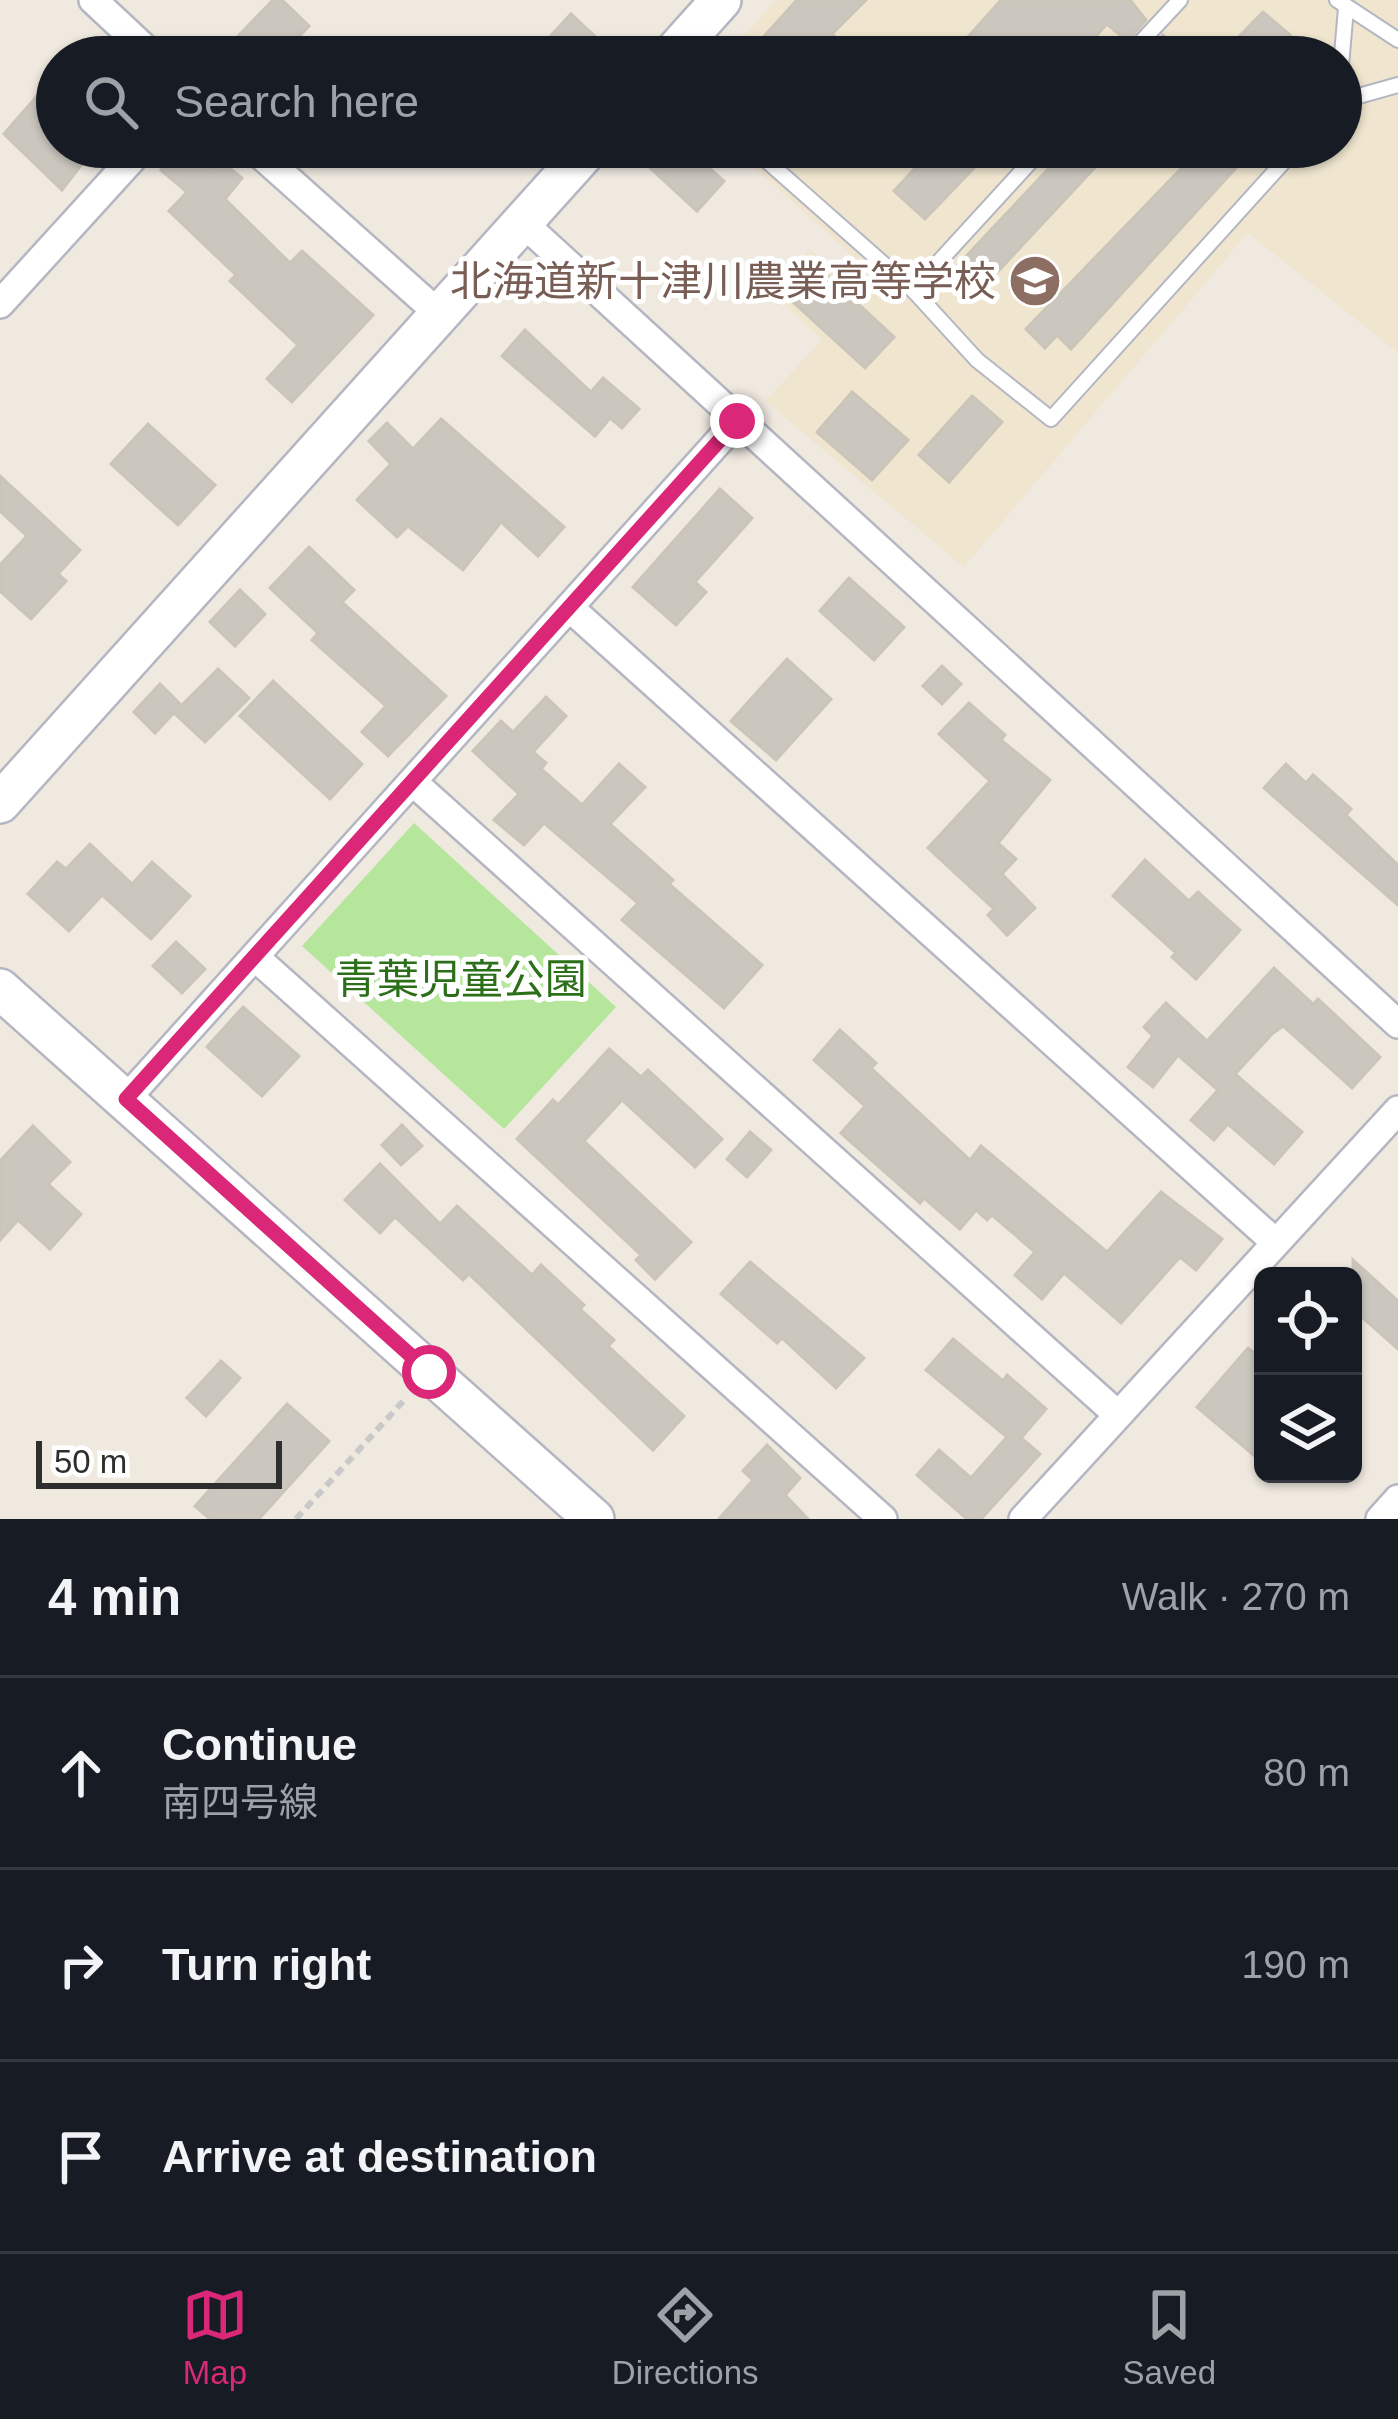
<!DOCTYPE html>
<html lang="en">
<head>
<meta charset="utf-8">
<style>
	body { margin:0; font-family:Helvetica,"Noto Sans JP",sans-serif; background:#20242c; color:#f1f3f6 }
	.controls { position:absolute; right:36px; bottom:36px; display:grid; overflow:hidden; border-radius:18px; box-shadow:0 3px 9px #0004 }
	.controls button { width:108px; height:108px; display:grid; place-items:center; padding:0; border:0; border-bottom:3px solid #363941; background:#171b24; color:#f1f3f6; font:60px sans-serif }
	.scale { position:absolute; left:36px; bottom:30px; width:246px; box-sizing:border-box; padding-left:12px; border:6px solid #2e2e2e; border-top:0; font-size:33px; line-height:42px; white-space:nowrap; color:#2e2e2e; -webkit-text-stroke:9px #fff; paint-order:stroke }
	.stop { position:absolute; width:36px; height:36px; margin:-27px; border:9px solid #db2777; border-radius:50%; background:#fff }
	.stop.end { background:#db2777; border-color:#fff; box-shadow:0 3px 12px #0008 }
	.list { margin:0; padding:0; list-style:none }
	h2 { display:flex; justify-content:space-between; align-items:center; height:156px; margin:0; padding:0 48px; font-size:51px }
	h2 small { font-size:39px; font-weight:400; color:#9ea1a6 }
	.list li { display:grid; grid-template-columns:78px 1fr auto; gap:36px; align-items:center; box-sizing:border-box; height:192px; padding:0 48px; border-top:3px solid #363941 }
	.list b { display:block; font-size:45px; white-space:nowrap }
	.list p { margin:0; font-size:39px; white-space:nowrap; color:#9ea1a6 }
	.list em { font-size:39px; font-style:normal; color:#9ea1a6 }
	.icon { flex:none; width:66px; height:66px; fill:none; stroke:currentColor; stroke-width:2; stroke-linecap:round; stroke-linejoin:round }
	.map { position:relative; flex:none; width:1398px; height:1519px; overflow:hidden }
	.search { position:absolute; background:#171b24; box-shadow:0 3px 9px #0004; left:36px; right:36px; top:36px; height:132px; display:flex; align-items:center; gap:30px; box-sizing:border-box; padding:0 42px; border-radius:66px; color:#9ea1a6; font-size:45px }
	.sheet { height:732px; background:#171b24 }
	nav { display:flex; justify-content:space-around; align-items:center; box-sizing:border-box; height:168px; border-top:3px solid #363941; background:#171b24; font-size:33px; color:#9ea1a6 }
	nav a { display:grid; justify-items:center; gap:6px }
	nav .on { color:#db2777 }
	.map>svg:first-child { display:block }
	.education { fill:#f0e6d0 }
	.green { fill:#b5e69c }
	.building { fill:#cbc7bf; stroke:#cbc5b9; stroke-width:3 }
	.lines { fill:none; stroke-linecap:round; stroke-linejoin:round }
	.lane-casing { stroke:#b4b6c1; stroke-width:18 }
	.street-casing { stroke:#b4b6c1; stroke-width:32 }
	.secondary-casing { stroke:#b4b6c1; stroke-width:44 }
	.path { stroke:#c9c9c9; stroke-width:6; stroke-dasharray:9 6; stroke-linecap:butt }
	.lane { stroke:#fff; stroke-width:14 }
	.street { stroke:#fff; stroke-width:27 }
	.secondary { stroke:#fff; stroke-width:39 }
	.route { stroke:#db2777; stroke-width:15 }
	.labels { text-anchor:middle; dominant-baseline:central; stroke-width:10; stroke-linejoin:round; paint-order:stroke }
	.education-label { font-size:42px; fill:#785e54; stroke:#fff; text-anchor:end }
	.park-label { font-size:42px; fill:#2b6f19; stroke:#fff }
</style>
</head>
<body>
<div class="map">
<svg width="1398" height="1519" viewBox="0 0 1398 1519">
	<rect width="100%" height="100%" fill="#efe9e0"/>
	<polygon class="education" points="776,0 1398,0 1398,353 1248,233 964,567 765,401 822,340 773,293 810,249 854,289 872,273 731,147 1341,147 1341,57 724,57"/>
	<polygon class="green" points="414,823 616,1007 504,1129 302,946"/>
	<g class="building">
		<polygon points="273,0 282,0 309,26 280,57 218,57"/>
		<polygon points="797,0 866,0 832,34 842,43 830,57 745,57"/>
		<polygon points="1001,0 1130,0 1146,20 1127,41 1107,24 1077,57 950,57"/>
		<polygon points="1263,12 1290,35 1271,57 1219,57"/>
		<polygon points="571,14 617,57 565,57 547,40"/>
		<polygon points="1163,35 1186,57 1143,56"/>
		<polygon points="57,73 57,147 95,147 62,190 4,134"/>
		<polygon points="181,147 188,147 210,167 217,158 242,178 225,199 290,263 302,251 373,315 292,402 267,379 298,345 230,281 236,275 169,211 187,192 161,170"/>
		<polygon points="665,147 686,147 724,181 697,211 648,166"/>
		<polygon points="935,147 994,147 925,219 894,191"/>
		<polygon points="1069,147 1114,147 989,281 986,278 977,287 956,267"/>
		<polygon points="1202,147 1255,147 1071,349 1057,335 1045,348 1026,329"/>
		<polygon points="811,260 894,337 865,368 794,303 805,291 793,281"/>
		<polygon points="525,330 591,392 603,378 639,409 622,428 610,418 595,436 502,356"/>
		<polygon points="852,392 908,440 872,480 817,432"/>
		<polygon points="972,396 1002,422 949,482 919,455"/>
		<polygon points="441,419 564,527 538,556 501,522 463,570 408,526 397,537 357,500 391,464 369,441 387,423 413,449"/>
		<polygon points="148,424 215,485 178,525 111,464"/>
		<polygon points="0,476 80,550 58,574 66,581 31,619 0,591 0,565 27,536 0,511"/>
		<polygon points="720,489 752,518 695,582 706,592 676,625 633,587"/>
		<polygon points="309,547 354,590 342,602 446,696 388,756 362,732 386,706 312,640 318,633 270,588"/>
		<polygon points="849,578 904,627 874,660 820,611"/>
		<polygon points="240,590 265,614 235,646 210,622"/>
		<polygon points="787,659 831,699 776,760 731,721"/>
		<polygon points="942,666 961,684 942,704 923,686"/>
		<polygon points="218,669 249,698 205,742 174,713"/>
		<polygon points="273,681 362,764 330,799 240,716"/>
		<polygon points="160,684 181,705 155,733 134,712"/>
		<polygon points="546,697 566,716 533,752 546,763 541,769 582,805 619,764 645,787 610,824 673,880 669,884 762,965 724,1008 622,920 638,903 544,823 524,845 494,820 519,794 473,751 501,721 513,732"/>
		<polygon points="969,703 1005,735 1001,740 1050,780 998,843 1016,859 1002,874 1035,908 1007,935 988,915 994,909 928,848 990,781 939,734"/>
		<polygon points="1286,764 1306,783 1313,775 1351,809 1346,815 1398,865 1398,905 1264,788"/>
		<polygon points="90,844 132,884 152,862 190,896 151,939 102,895 69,931 28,894 57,862 66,869"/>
		<polygon points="1145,860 1189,901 1198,892 1240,930 1196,979 1172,957 1176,953 1113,896"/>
		<polygon points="176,942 205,969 182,993 153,966"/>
		<polygon points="1274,968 1313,1004 1318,999 1380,1057 1352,1088 1283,1026 1272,1034 1235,1074 1302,1132 1274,1164 1228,1124 1214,1140 1191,1120 1218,1090 1178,1055 1153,1087 1128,1067 1153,1036 1144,1027 1166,1003 1207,1041"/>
		<polygon points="243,1007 299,1056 262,1096 207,1047"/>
		<polygon points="840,1030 876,1063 871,1068 970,1160 981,1146 1107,1252 1161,1192 1222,1239 1196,1270 1180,1257 1121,1323 1064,1273 1042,1299 1015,1275 1035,1252 992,1215 987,1220 976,1210 960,1229 924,1198 920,1203 841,1133 865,1106 814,1060"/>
		<polygon points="609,1049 641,1077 648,1070 722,1139 695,1167 622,1100 584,1141 691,1242 655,1279 636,1260 641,1255 517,1139 553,1100 558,1105"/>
		<polygon points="402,1125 422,1146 401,1165 382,1145"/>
		<polygon points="33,1126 70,1162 48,1184 81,1214 50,1249 18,1220 0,1240 0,1161"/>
		<polygon points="750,1132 771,1150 747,1177 727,1159"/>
		<polygon points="380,1164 440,1224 457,1206 532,1275 541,1265 584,1305 580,1309 614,1340 608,1346 684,1416 653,1450 469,1274 463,1280 395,1217 380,1233 345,1200"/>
		<polygon points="1353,1260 1398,1301 1398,1349 1353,1309"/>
		<polygon points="750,1262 864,1358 836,1388 782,1338 777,1343 721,1294"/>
		<polygon points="953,1339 1003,1381 1007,1375 1046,1409 1021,1438 1040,1454 981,1519 967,1519 917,1475 939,1450 971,1478 1007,1437 926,1370"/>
		<polygon points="1248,1348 1263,1360 1263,1463 1197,1407"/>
		<polygon points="221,1361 240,1378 206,1416 187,1398"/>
		<polygon points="287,1404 329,1441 259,1519 210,1519 195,1506"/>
		<polygon points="767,1445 800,1478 785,1495 808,1519 719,1519 753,1480 743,1471"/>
	</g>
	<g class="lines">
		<g class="lane-casing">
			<g id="lane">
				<polyline points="1337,0 1398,40"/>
				<polyline points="1127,57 1180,0"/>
				<polyline points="1341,66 1346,8"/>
				<polyline points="1341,101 1398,85"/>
				<polyline points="751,147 913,290 977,360 1051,419 1297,147"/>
				<polyline points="913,290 1044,147"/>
			</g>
		</g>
		<g class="street-casing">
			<g id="street">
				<polyline points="93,0 154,57"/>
				<polyline points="252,147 438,313"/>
				<polyline points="522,222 1398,1024"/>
				<polyline points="0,304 143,147"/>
				<polyline points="570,608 1275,1242"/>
				<polyline points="414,783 1117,1414"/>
				<polyline points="255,957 883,1519"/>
				<polyline points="126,1099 737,421"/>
				<polyline points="1023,1519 1398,1110"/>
				<polyline points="1380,1519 1398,1499"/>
			</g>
		</g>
		<g class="secondary-casing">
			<g id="secondary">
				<polyline points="670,57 721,0"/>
				<polyline points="0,803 590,147"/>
				<polyline points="0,989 594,1519"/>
			</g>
		</g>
		<polyline class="path" points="296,1519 407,1397"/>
		<use href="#lane" class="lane"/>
		<use href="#street" class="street"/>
		<use href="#secondary" class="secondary"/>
	</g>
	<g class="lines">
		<polyline class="route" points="429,1372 126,1099 737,421"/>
	</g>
	<defs>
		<g id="school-disc" transform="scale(2.7)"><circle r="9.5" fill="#8d6e63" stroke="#fff"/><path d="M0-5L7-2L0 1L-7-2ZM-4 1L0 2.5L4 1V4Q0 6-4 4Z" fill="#fff"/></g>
	</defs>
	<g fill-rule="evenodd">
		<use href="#school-disc" x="1035" y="281"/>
	</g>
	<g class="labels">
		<g class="education-label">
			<text x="996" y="281">北海道新十津川農業高等学校</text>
		</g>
		<g class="park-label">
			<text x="461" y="979">青葉児童公園</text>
		</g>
	</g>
</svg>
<div class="controls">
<button><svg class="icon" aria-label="locate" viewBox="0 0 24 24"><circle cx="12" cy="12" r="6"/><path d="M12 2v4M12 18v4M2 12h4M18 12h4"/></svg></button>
<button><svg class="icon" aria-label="layers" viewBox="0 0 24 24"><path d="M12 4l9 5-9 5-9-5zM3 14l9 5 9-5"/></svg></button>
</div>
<div class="scale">50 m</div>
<div class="stop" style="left:429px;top:1372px"></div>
<div class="stop end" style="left:737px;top:421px"></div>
<div class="search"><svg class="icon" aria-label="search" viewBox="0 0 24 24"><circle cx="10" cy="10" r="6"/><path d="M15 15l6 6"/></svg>Search here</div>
</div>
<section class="sheet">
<h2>4 min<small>Walk · 270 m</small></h2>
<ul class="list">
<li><svg class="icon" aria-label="ahead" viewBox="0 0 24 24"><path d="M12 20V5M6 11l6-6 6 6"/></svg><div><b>Continue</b><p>南四号線</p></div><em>80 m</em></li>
<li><svg class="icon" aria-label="right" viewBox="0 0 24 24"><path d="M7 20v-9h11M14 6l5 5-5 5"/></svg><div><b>Turn right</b></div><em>190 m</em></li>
<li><svg class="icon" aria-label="arrive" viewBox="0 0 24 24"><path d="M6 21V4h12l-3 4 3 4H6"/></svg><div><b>Arrive at destination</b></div></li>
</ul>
</section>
<nav>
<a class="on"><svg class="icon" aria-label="map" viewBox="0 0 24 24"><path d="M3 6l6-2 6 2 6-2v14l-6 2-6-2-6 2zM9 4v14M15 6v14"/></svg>Map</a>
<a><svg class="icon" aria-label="directions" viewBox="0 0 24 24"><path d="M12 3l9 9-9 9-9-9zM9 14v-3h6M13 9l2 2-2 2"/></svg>Directions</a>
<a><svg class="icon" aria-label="saved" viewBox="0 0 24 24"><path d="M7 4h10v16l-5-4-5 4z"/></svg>Saved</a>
</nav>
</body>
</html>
